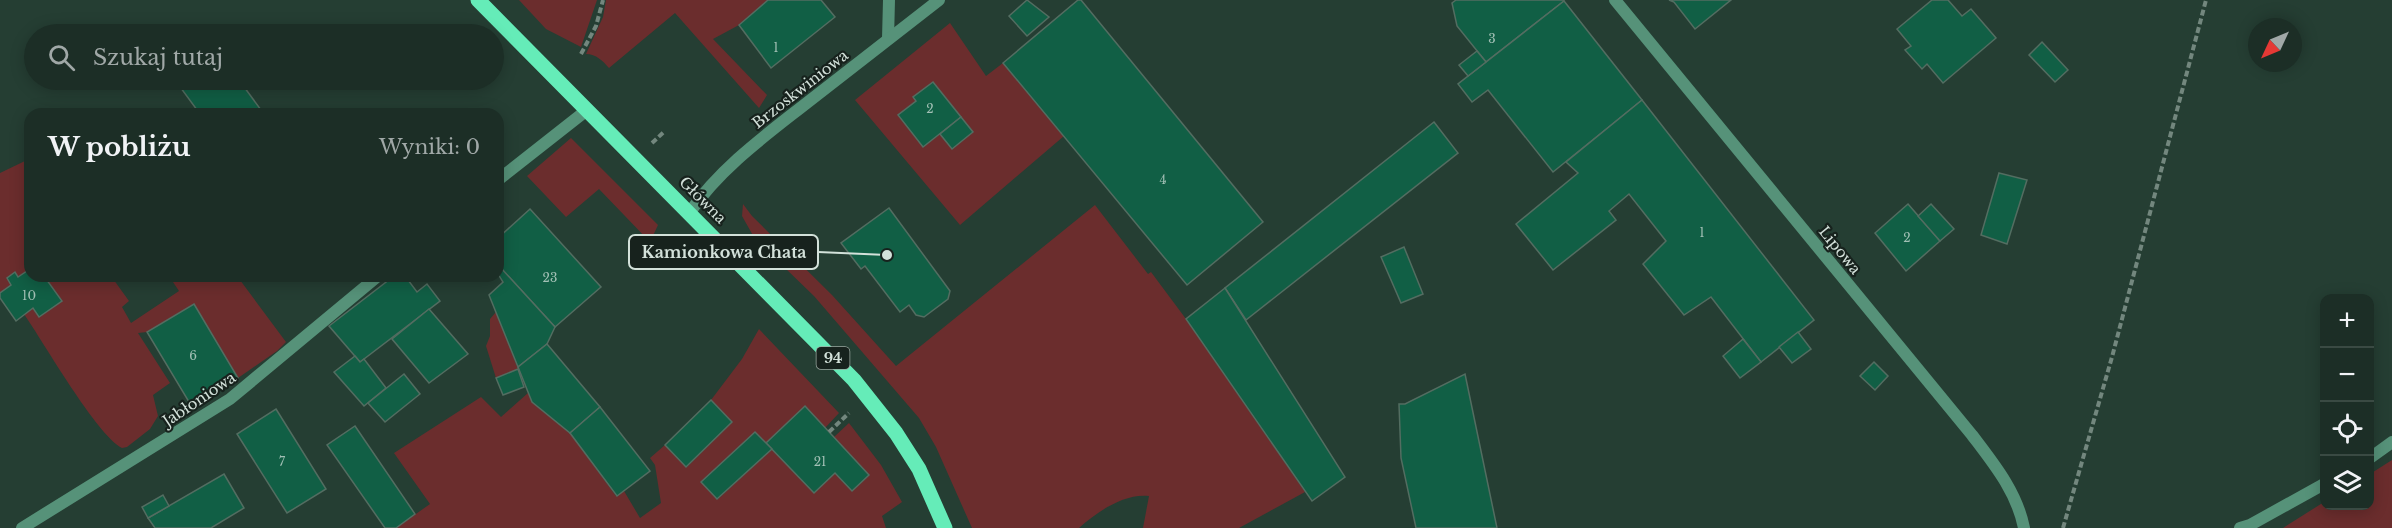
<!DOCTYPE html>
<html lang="pl">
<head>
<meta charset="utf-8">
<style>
	body { margin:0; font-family:"Libre Baskerville",serif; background:#25362e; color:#f1f3f6 }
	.controls { position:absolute; right:18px; bottom:18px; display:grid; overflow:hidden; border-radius:12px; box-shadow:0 3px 15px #0003 }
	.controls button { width:54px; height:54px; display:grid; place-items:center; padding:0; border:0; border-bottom:2px solid #3a4a43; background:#1c2e26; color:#f1f3f6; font:30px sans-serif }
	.compass { position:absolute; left:2248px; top:18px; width:54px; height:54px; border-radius:50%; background:#1c2e26; box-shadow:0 3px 15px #0003; rotate:226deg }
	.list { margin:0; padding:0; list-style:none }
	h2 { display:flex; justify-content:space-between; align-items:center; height:78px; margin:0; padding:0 24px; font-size:26px }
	h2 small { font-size:20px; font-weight:400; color:#a0a8a7 }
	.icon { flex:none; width:33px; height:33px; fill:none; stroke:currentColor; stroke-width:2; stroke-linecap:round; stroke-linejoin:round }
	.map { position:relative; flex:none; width:2392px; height:528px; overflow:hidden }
	.search { position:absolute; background:#1c2e26; box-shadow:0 3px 15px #0003; left:24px; top:24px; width:480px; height:66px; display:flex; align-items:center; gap:15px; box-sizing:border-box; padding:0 21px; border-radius:33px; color:#a0a8a7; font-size:22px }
	.panel { position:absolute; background:#1c2e26; box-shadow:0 3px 15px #0003; left:24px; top:108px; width:480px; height:174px; border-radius:18px }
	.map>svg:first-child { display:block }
	.green { fill:#6b2d2d; fill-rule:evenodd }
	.building { fill:#115f45; stroke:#536d61; stroke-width:1.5 }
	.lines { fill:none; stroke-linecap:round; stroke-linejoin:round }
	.path { stroke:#73877e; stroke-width:4; stroke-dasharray:6 3; stroke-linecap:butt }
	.lane { stroke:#569279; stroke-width:12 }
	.street { stroke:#569279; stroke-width:12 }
	.primary { stroke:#65ecb8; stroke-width:15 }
	.labels { text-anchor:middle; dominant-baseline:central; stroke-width:4.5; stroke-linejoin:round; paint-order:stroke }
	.number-label { font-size:12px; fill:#a2c0b5 }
	.shield { fill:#17221d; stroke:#9ba8a1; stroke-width:1.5 }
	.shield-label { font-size:14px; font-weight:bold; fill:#d3e1da }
	.street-label { font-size:15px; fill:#d3e1da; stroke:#17221d }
	.leader { fill:none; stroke:#d3e1da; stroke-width:2 }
	.callout-dot { fill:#d3e1da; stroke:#17221d; stroke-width:2 }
	.callout { fill:#17221d; stroke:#d3e1da; stroke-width:2 }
	.callout-label { font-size:16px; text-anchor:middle; font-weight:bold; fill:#d3e1da }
</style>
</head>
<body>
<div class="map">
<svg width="2392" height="528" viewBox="0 0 2392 528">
	<rect width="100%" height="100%" fill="#253e33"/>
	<g class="green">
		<polygon points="519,0 597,0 581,47 546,29"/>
		<path d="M606 0H768L739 25 713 39 767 95 759 108 675 13 609 68C603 61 596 54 586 54L603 17Z"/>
		<path d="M950 23 986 76 1003 63 1064 136 960 225 855 100ZM933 82 973 132 952 149 940 134 923 147 898 115 916 101 914 97Z"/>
		<polygon points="571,138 658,225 650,242 599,189 566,217 527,176"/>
		<polygon points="27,160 30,165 30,269 18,277 15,272 7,278 11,285 0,293 0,173"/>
		<path d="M743 204 752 216 832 295 896 366 1095 205 1148 274 1151 272 1186 319 1305 492 1239 528H1143L1149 496C1124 493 1097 512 1079 528H972L936 447 919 418 814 296 755 239 742 216Z"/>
		<path d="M44 276H111L129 301 122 307 131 323 179 291 169 276H237L286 342 277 351 238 378 194 304 147 332 138 333 170 383 153 395 158 416 150 429 127 447 122 448C96 434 44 343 24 314L33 308 39 317 62 301Z"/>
		<polygon points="496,312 518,369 496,378 486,346 490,336 490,319"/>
		<polygon points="759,329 839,413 825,428 805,406 766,443 755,433 701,482 718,499 772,449 814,493 835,473 852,491 869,475 834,437 849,423 881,465 902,502 882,516 886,528 396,528 430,504 394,453 481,397 501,417 528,393 532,402 570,433 616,496 624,491 640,518 661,503 655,465 650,458 665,445 687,467 732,422 711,400 742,359"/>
		<polygon points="2392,460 2392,528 2283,528 2324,502 2324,506 2370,506 2370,474"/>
	</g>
	<g class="building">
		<polygon points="768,0 821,0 835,17 771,68 739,25"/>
		<polygon points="1027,0 1049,17 1027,36 1009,16"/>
		<polygon points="1078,0 1081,0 1263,222 1187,285 1003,63"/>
		<polygon points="1456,0 1563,0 1564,1 1486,62 1457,26 1452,3"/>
		<polygon points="1669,0 1731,0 1695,29 1674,2"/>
		<polygon points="1932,0 1948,0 1962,16 1971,9 1996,38 1943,83 1927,64 1922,69 1905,50 1911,46 1897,29"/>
		<polygon points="1564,1 1642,100 1553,172 1488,90 1472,102 1458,84"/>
		<polygon points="2042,42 2068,70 2055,82 2029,55"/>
		<polygon points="1477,51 1486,62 1468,76 1459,65"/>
		<polygon points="175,80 239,80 264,114 200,114"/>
		<polygon points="933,82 961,117 923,147 898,115 916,101 913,97"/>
		<polygon points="1642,100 1814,320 1761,362 1711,297 1684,315 1643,264 1666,241 1629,194 1609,211 1616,220 1553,270 1516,224 1578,173 1566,162"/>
		<polygon points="961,117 973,132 952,149 940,134"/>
		<polygon points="1434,122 1458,153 1246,320 1225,288"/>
		<polygon points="1999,173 2027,180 2007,244 1981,235"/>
		<polygon points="1908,204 1940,241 1906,271 1875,233"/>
		<polygon points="1931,204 1954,229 1940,241 1918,216"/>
		<polygon points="889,208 950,291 948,299 924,317 916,315 909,305 900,312 865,266 861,269 841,243"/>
		<polygon points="530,209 601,287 555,327 498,265 498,238"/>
		<polygon points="1404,247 1423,294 1401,303 1381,257"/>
		<polygon points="500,267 555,327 547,344 518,367 489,295 503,282 498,274"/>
		<polygon points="30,269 30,276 44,276 62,301 39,317 33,308 16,321 0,298 0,293 11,285 7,278 15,272 18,277"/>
		<polygon points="394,276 405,276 417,292 427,284 440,301 360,362 329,326"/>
		<polygon points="1225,288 1345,477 1312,501 1186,319"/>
		<polygon points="194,304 238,378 192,407 147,332"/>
		<polygon points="429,309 468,354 429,383 392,339"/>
		<polygon points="1798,332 1811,349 1792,363 1779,347"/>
		<polygon points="1743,339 1761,362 1740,378 1723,356"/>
		<polygon points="547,344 600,407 570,433 532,402 518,367"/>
		<polygon points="355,356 360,362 364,359 386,388 364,406 334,372"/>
		<polygon points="1874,362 1888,376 1875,390 1860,376"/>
		<polygon points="518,369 524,387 503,395 496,378"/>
		<polygon points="404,374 420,394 385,422 368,403"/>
		<polygon points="1465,374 1497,528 1416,528 1401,458 1399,404 1405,404"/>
		<polygon points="711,400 732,422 686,467 665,445"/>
		<polygon points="805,406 869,475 852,491 835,473 814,493 766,443"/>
		<polygon points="600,407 650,471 617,496 570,433"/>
		<polygon points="276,409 326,489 287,513 237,434"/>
		<polygon points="355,426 415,514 396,528 385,528 327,445"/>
		<polygon points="755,432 772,449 717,499 701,482"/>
		<polygon points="224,474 244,508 211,528 155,528 148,518"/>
		<polygon points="163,495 169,506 148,518 142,507"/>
	</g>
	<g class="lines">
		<g class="path">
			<polyline points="581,54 596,26 603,0"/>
			<polyline points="652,143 665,131"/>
			<polyline points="829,432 849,413"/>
			<polyline points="2063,528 2112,357 2206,0"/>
		</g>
		<polyline class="lane" points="888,39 889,0"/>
		<g class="street">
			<path d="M1615 0 1972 435C1994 464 2017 492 2024 528"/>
			<polyline points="498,180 587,110"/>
			<path d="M690 212C720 168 766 135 808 102 851 68 895 34 939 0"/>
			<polyline points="2370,458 2392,442"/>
			<polyline points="22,528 230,399 378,276"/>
			<polyline points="2240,528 2250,525 2324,484"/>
		</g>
		<polyline class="primary" points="478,0 854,380 896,433 919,469 945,528"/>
	</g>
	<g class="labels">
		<g class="number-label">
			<text x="1492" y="38">3</text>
			<text x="776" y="47">1</text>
			<text x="930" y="108">2</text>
			<text x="1163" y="179">4</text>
			<text x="1702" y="232">1</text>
			<text x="1907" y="237">2</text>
			<text x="550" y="277">23</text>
			<text x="29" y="295">10</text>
			<text x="193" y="355">6</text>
			<text x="282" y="461">7</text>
			<text x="820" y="461">21</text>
		</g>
		<rect class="shield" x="816.5" y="347" width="33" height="22" rx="4.5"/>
		<g class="shield-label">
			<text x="833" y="358">94</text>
		</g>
		<g class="street-label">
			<text transform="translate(800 89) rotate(-38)">Brzoskwiniowa</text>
			<text transform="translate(703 200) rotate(45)">Główna</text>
			<text transform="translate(1840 250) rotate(51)">Lipowa</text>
			<text transform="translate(199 399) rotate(-34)">Jabłoniowa</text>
		</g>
	</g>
	<path class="leader" d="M887 255L818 252"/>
	<circle class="callout-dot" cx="887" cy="255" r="6"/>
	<rect class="callout" x="629" y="235" width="189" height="34" rx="6"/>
	<g class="callout-label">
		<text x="724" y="258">Kamionkowa Chata</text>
	</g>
</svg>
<div class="controls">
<button>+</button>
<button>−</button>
<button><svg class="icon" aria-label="locate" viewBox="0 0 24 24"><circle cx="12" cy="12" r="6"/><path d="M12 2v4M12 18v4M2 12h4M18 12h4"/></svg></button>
<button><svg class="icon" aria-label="layers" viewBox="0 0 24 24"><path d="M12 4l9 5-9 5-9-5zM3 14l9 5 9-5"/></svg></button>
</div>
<svg class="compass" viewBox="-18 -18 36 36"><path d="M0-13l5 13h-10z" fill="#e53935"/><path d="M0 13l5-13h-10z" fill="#a0a8a7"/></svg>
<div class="search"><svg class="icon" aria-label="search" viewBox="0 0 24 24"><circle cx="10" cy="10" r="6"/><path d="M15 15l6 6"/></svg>Szukaj tutaj</div>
<section class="panel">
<h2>W pobliżu<small>Wyniki: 0</small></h2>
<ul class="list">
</ul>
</section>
</div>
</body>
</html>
